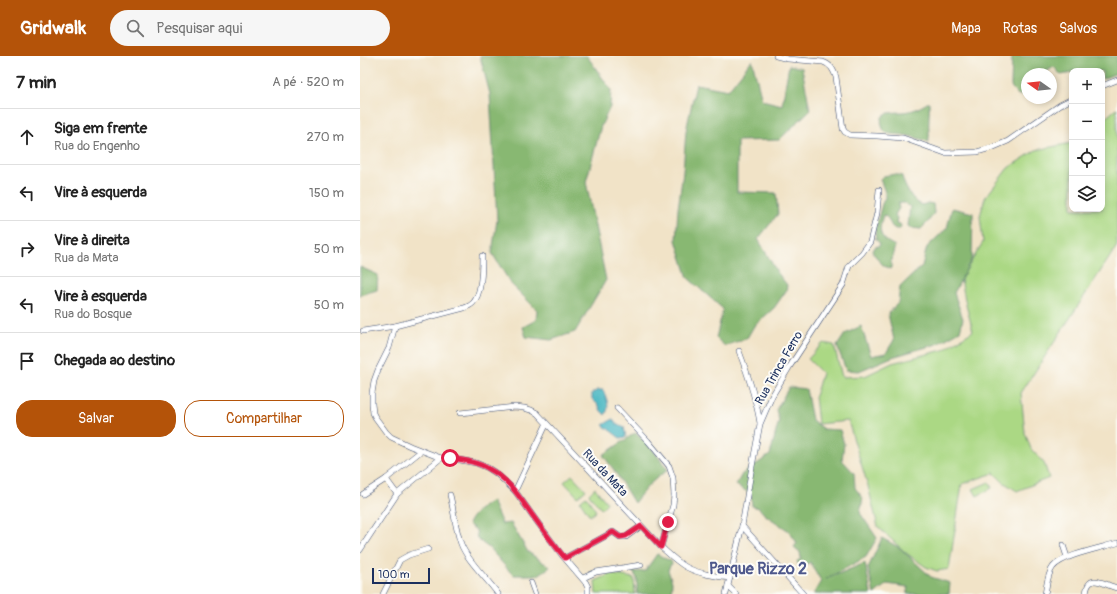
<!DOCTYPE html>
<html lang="pt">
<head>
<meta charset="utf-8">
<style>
	body { margin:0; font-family:Pangolin,sans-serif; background:#f6f6f6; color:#222 }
	.controls { position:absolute; right:12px; top:12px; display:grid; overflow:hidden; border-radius:8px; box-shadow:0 2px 6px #0003 }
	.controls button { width:36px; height:36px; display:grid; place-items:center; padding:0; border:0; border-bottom:1px solid #e0e0e0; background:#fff; color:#222; font:20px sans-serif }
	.compass { position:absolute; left:661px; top:12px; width:36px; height:36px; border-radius:50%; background:#fff; box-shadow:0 2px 6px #0003; rotate:285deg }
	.scale { position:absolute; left:12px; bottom:10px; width:58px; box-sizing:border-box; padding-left:4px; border:2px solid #1b2f5e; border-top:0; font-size:11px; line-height:14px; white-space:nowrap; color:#1b2f5e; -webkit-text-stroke:3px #fdfcf7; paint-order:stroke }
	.stop { position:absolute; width:12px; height:12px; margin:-9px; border:3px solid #e11d48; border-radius:50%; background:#fff }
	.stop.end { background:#e11d48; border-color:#fff; box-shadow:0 1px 4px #0008 }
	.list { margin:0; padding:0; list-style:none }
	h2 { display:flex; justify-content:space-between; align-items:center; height:52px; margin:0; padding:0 16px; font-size:17px }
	h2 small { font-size:13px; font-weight:400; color:#767676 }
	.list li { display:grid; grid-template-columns:26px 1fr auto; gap:12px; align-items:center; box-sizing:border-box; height:56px; padding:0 16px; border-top:1px solid #e0e0e0 }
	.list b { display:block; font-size:15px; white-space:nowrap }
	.list p { margin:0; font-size:13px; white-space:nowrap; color:#767676 }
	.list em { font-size:13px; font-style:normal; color:#767676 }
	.actions { display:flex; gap:8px; padding:12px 16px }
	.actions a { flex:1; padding:9px 0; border:1px solid #b45309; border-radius:16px; text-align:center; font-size:14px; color:#b45309 }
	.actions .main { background:#b45309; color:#fff }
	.icon { flex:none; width:22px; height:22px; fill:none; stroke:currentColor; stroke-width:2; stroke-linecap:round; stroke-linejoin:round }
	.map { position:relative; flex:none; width:757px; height:538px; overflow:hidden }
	header { display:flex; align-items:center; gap:24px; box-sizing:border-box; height:56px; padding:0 20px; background:#b45309; color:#fff }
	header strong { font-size:19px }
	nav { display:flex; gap:22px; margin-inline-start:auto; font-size:14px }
	.search { width:280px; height:36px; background:#f6f6f6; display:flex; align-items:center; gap:10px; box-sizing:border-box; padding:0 14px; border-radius:22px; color:#767676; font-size:15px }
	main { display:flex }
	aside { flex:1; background:#fff }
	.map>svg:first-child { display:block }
	.green { fill:#abd884; stroke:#638471 }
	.forest { fill:#88b872; stroke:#527468 }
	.water { fill:#48b7c2; stroke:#327390 }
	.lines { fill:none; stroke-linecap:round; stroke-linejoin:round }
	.minor-casing { stroke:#3b4a6e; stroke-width:6 }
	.minor { stroke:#fff; stroke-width:5 }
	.route { stroke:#e11d48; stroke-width:5 }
	.labels { text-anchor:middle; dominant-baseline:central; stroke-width:4; stroke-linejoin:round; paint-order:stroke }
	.street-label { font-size:12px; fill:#1b2f5e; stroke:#fdfcf7 }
	.district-label { font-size:16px; font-weight:bold; fill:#4e588c; stroke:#fdfcf7 }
</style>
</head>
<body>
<header>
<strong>Gridwalk</strong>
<div class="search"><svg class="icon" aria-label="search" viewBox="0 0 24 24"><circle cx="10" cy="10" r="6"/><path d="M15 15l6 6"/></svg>Pesquisar aqui</div>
<nav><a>Mapa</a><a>Rotas</a><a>Salvos</a></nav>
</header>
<main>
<aside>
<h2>7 min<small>A pé · 520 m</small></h2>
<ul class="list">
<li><svg class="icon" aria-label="ahead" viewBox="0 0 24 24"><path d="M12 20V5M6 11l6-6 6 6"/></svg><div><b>Siga em frente</b><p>Rua do Engenho</p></div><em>270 m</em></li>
<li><svg class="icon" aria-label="left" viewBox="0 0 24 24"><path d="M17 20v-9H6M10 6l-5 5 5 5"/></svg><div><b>Vire à esquerda</b></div><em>150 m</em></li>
<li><svg class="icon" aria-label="right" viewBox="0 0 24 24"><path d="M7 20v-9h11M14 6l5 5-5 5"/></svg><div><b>Vire à direita</b><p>Rua da Mata</p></div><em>50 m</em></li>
<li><svg class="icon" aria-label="left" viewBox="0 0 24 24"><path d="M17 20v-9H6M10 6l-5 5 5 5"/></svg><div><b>Vire à esquerda</b><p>Rua do Bosque</p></div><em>50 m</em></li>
<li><svg class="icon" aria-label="arrive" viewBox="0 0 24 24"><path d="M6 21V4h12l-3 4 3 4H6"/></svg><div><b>Chegada ao destino</b></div></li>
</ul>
<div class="actions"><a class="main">Salvar</a><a>Compartilhar</a></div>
</aside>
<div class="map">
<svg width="757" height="538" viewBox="0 0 757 538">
	<rect width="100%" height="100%" fill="#fdfcf7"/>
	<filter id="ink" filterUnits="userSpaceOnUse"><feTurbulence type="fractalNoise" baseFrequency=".025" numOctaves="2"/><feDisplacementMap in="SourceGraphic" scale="8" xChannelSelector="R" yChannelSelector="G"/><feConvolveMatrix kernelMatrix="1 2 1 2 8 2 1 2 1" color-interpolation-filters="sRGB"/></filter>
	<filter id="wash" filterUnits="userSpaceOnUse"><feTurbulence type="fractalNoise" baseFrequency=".012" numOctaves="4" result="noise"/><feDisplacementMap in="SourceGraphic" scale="16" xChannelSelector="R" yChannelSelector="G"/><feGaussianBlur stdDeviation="0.9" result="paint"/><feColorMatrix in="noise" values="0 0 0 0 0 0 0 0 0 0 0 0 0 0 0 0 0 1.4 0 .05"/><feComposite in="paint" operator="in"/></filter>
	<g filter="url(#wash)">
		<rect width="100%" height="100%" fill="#f1e3c7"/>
		<g class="green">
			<polygon points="757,52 757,190 661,337 665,377 671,393 684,407 689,422 657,435 643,426 634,417 602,428 589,513 577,515 566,511 546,497 518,471 508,430 488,365 458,368 455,340 462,317 448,303 463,287 474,289 482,321 505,320 532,307 583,294 613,275 606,249 601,223 623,186 620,160 625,142 648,112 676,94 712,87 712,153 742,153 742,65"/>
			<polygon points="212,419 226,434 218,441 204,426"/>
			<polygon points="629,426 632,432 617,440 613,433"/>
			<polygon points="235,432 247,447 241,453 229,438"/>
			<polygon points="226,440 236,455 230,460 220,445"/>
			<polygon points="251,518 274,522 275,538 236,538 235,525"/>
		</g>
		<g class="forest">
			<polygon points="120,0 227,0 251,34 250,51 241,70 226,126 246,224 215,276 191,284 166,281 163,271 176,264 177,254 151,228 132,197 137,164 130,38"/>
			<polygon points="652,0 757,0 757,17 742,23 742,15 712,15 712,17 701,19 694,11 682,18 667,18 667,27 665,28 667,32 667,38 663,40 656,38 651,30"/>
			<polygon points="392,4 402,44 422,49 429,9 442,12 450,54 419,84 377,85 377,136 416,137 418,158 398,183 417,216 427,229 426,235 414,252 394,270 387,282 365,290 356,282 363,253 328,222 316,184 318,153 323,116 326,75 336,28 368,34"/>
			<path d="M569 46C570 57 568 66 569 77 570 80 568 83 569 86 561 83 552 80 543 79 538 78 532 79 527 77 524 76 523 73 522 70 517 52 539 58 549 55 556 54 562 50 569 46Z"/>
			<path d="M534 118 542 120C544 130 552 145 562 149L568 147 573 148 574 157 568 166 561 173 551 172 548 170 550 150 547 149 545 147H539L538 149 539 152 535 159 537 162 536 167 540 168 541 170 540 173C527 174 533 162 523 159 518 176 519 182 535 190L531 205V212L530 213 523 209 512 196 515 191 519 190 520 188 516 183 515 174 522 148 525 142V136L520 123C524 118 529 120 534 118Z"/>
			<polygon points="592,152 613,157 612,202 594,237 603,263 600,275 577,288 532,301 499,315 486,314 477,290 485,278 501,270 511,300 526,297 534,284 528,258 538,247 540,231 562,210 567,191 587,172"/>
			<polygon points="0,211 18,219 17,234 0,239"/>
			<polygon points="429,331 446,333 452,364 463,373 480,374 484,388 482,404 494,417 495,432 503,442 500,457 517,482 506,501 466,523 505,507 511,538 454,538 454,537 461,525 450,506 445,509 438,508 437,505 441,503 440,496 434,491 437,487 429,475 404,458 399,452 392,450 391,438 376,429 382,418 410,399 419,364 416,354"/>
			<path d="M275 377 290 390 308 414C292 424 285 433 274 447L254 414 243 399Z"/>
			<path d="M132 445 142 468 151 467 168 496 190 511 178 519H153L129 492 117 483 116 474 108 468C113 457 122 451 132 445Z"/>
			<polygon points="522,482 540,492 571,521 590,527 589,538 547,538 548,531 527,528 514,538 508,512"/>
			<polygon points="297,498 312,506 308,514 312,526 311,538 277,538 277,522 273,516 285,515"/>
		</g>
		<g class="water">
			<path d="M238 334H243C246 342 251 350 245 359L241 355 239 350 232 343V337Z"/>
			<path d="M253 363C255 368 258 370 264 371L266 381 260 382 243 369Z"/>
		</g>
	</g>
	<g filter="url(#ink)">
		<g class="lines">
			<g class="minor-casing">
				<g id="minor">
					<path d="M416 0 428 3 463 6C471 9 473 13 476 21L483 73 485 76 490 79 517 80 543 82 585 97 617 96 634 91 648 85 700 49 712 43"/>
					<polyline points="742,30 757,24"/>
					<polyline points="35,270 29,292 18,314 14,325 12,337 12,348 13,357 15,361 26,376 31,381 50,390 81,402 100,404 116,407 128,412 137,418 155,435 178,467 202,499 226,527 228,531 228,538"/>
					<path d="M3 275 35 270 104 252C107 251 110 250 113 247 122 238 122 213 122 200"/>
					<path d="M379 295C388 319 396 342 400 367"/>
					<polyline points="257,352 288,385 309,410 313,422 314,439 313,449 301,491"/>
					<path d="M100 357 155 351 164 352 171 354 177 357 301 491C309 498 317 506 326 511 339 518 355 520 370 522"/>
					<polyline points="26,423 37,438"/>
					<polyline points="155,435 186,369"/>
					<polyline points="3,438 26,423 61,395"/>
					<path d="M90 439C94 455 95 472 101 488 108 506 127 522 138 538"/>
					<polyline points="382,470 443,538"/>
					<polyline points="703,489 707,501"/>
					<polyline points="0,494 37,438 81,402"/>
					<polyline points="205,502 253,476 260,481 266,481 281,470"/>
					<polyline points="223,522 236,516 281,509"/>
					<polyline points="171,527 175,538"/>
					<polyline points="368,530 376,538"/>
					<polyline points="23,538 40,504 49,499 68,493"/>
					<polyline points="366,538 382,470 391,416 400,368 412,340 430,310 483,229 489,210 502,197 510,186 517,157 519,134"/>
					<path d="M685 538C687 529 687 519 693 511 703 499 741 492 757 487"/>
					<path d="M726 538C728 515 744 529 757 532"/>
				</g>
			</g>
			<use href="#minor" class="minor"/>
		</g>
	</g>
	<g class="lines" filter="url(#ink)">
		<path class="route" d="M90 402C103 404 118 406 129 413 149 423 160 442 173 460 183 474 194 489 205 502L253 476 260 481 266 480 281 470 301 491 308 466"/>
	</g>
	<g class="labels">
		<g class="street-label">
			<text transform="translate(419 312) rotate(-60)">Rua Trinca Ferro</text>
			<text transform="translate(245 417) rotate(47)">Rua da Mata</text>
		</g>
		<g class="district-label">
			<text x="398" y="513">Parque Rizzo 2</text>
		</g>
	</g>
</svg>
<div class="controls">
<button>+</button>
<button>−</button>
<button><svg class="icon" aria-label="locate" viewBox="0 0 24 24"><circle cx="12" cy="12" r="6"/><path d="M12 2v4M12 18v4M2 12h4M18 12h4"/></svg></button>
<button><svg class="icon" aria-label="layers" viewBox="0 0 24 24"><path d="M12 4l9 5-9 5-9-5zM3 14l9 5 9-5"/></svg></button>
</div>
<svg class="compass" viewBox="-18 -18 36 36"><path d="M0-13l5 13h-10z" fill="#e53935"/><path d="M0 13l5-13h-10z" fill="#767676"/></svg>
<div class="scale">100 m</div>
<div class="stop" style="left:90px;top:402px"></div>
<div class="stop end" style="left:308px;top:466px"></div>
</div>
</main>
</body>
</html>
